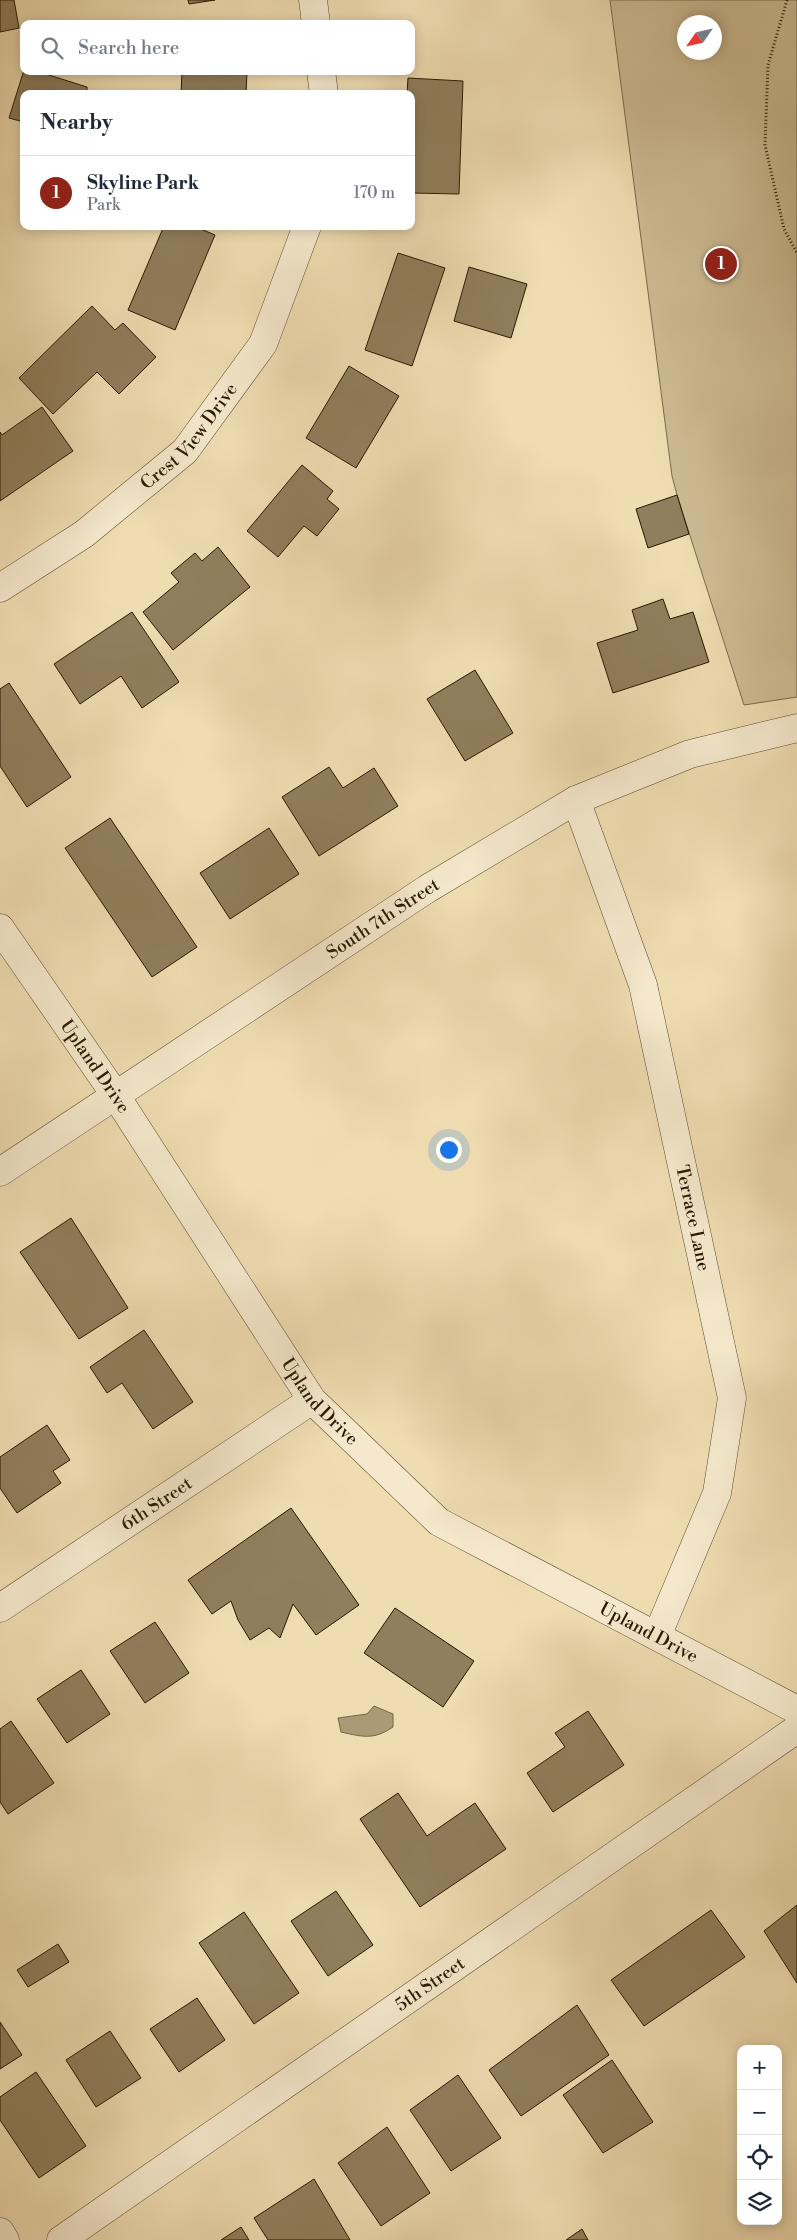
<!DOCTYPE html>
<html lang="en">
<head>
<meta charset="utf-8">
<style>
	body { margin:0; font-family:"Libre Bodoni",serif; background:#f6f6f7; color:#1f2937 }
	.controls { position:absolute; right:15px; bottom:15px; display:grid; overflow:hidden; border-radius:10px; box-shadow:0 2px 12px #0003 }
	.controls button { width:45px; height:45px; display:grid; place-items:center; padding:0; border:0; border-bottom:1px solid #e0e1e3; background:#fff; color:#1f2937; font:25px sans-serif }
	.compass { position:absolute; left:677px; top:15px; width:45px; height:45px; border-radius:50%; background:#fff; box-shadow:0 2px 12px #0003; rotate:236deg }
	.you { position:absolute; left:448px; top:1149px; width:18px; height:18px; margin:-12px; border:4px solid #fff; border-radius:50%; background:#1a73e8; box-shadow:0 0 0 8px #1a73e833 }
	.badge { display:grid; place-items:center; width:32px; height:32px; border-radius:50%; background:#8f2418; color:#fff; font-size:16px; font-weight:700 }
	.pin { position:absolute; translate:-50% -50%; border:2px solid #fff; box-shadow:0 1px 5px #0006 }
	.list { margin:0; padding:0; list-style:none }
	h2 { display:flex; justify-content:space-between; align-items:center; height:65px; margin:0; padding:0 20px; font-size:21px }
	h2 small { font-size:16px; font-weight:400; color:#747a83 }
	.list li { display:grid; grid-template-columns:32px 1fr auto; gap:15px; align-items:center; box-sizing:border-box; height:75px; padding:0 20px; border-top:1px solid #e0e1e3 }
	.list b { display:block; font-size:19px; white-space:nowrap }
	.list p { margin:0; font-size:16px; white-space:nowrap; color:#747a83 }
	.list em { font-size:16px; font-style:normal; color:#747a83 }
	.icon { flex:none; width:28px; height:28px; fill:none; stroke:currentColor; stroke-width:2; stroke-linecap:round; stroke-linejoin:round }
	.map { position:relative; flex:none; width:797px; height:2240px; overflow:hidden }
	.search { position:absolute; background:#fff; box-shadow:0 2px 12px #0003; left:20px; top:20px; width:395px; height:55px; display:flex; align-items:center; gap:12px; box-sizing:border-box; padding:0 18px; border-radius:10px; color:#747a83; font-size:19px }
	.panel { position:absolute; background:#fff; box-shadow:0 2px 12px #0003; left:20px; top:90px; width:395px; height:140px; border-radius:10px }
	.map>svg:first-child { display:block }
	.green { fill:#cdbb93; stroke:#7b6a4a; fill-rule:evenodd }
	.water { fill:#ac9975; stroke:#786546 }
	.building { fill:#907e5c; stroke:#291800 }
	.lines { fill:none; stroke-linecap:round; stroke-linejoin:round }
	.minor-casing { stroke:#5a492c; stroke-width:29 }
	.path { stroke:#291800; stroke-width:3; stroke-dasharray:1 2.5; stroke-linecap:butt }
	.minor { stroke:#f5e8cc; stroke-width:28 }
	.labels { text-anchor:middle; dominant-baseline:central; stroke-width:4.5; stroke-linejoin:round; paint-order:stroke }
	.street-label { font-size:18px; fill:#291800; stroke:#f5e8cc }
</style>
</head>
<body>
<div class="map">
<svg width="797" height="2240" viewBox="0 0 797 2240">
	<rect width="100%" height="100%" fill="#efdcb1"/>
	<filter id="stains"><feTurbulence type="fractalNoise" baseFrequency=".004" numOctaves="4"/><feColorMatrix values="0 0 0 0 .2 0 0 0 0 .09 0 0 0 0 .02 0 0 0 .5 -.17"/></filter>
	<radialGradient id="worn" r=".72"><stop offset=".6" stop-color="#630" stop-opacity="0"/><stop offset="1" stop-color="#630" stop-opacity=".3"/></radialGradient>
	<path class="green" d="M610 0H797V697L744 705 677 495 672 476ZM684 22H714V52H684Z"/>
	<path class="water" d="M374 1706 393 1714V1727C374 1740 363 1737 341 1732L338 1718 367 1714Z"/>
	<g class="building">
		<polygon points="0,0 14,0 19,28 0,32"/>
		<polygon points="188,0 215,0 189,4"/>
		<polygon points="24,70 36,71 87,87 87,94 24,94 24,122 9,118"/>
		<polygon points="182,71 247,71 246,94 181,94"/>
		<polygon points="408,78 463,81 459,194 411,193 411,94 407,94"/>
		<polygon points="164,226 194,226 215,235 175,330 128,310"/>
		<polygon points="398,253 445,268 412,366 365,350"/>
		<polygon points="469,267 527,284 511,338 454,321"/>
		<polygon points="92,306 115,330 123,323 156,357 119,394 97,372 53,414 19,378"/>
		<polygon points="349,366 399,396 356,468 306,438"/>
		<polygon points="42,407 73,451 0,501 0,432 2,435"/>
		<polygon points="302,465 333,491 327,499 339,509 317,536 304,526 278,557 247,531"/>
		<polygon points="677,495 689,534 648,548 636,509"/>
		<polygon points="218,547 250,587 173,650 143,612 179,582 171,573 195,553 202,561"/>
		<polygon points="663,599 670,619 693,612 709,662 613,693 597,643 638,630 632,610"/>
		<polygon points="132,612 179,682 142,708 121,676 80,704 54,664"/>
		<polygon points="475,670 513,733 465,761 427,699"/>
		<polygon points="9,683 71,777 27,807 0,766 0,689"/>
		<polygon points="329,767 343,788 374,768 398,806 319,856 282,797"/>
		<polygon points="110,818 197,947 152,977 65,848"/>
		<polygon points="269,828 299,874 230,919 200,873"/>
		<polygon points="71,1218 128,1308 79,1339 20,1252"/>
		<polygon points="144,1330 193,1402 153,1429 122,1383 107,1393 90,1367"/>
		<polygon points="47,1425 70,1460 53,1471 61,1483 17,1513 0,1488 0,1457"/>
		<polygon points="291,1508 359,1605 316,1635 293,1604 280,1638 269,1628 250,1640 238,1620 231,1601 212,1614 188,1580"/>
		<polygon points="395,1608 474,1661 443,1707 364,1653"/>
		<polygon points="155,1622 189,1673 145,1703 110,1651"/>
		<polygon points="81,1670 110,1714 67,1743 37,1699"/>
		<polygon points="588,1711 624,1765 553,1812 527,1773 565,1747 555,1733"/>
		<polygon points="11,1721 54,1783 8,1814 0,1802 0,1729"/>
		<polygon points="398,1793 427,1836 475,1803 506,1849 420,1907 360,1819"/>
		<polygon points="336,1891 373,1945 328,1976 291,1921"/>
		<polygon points="797,1905 797,1983 764,1931"/>
		<polygon points="711,1910 745,1957 644,2026 611,1980"/>
		<polygon points="244,1912 299,1993 254,2024 199,1943"/>
		<polygon points="58,1944 69,1962 28,1987 17,1970"/>
		<polygon points="197,1998 225,2040 179,2072 150,2029"/>
		<polygon points="577,2005 609,2055 521,2116 489,2070"/>
		<polygon points="0,2022 22,2055 0,2069"/>
		<polygon points="110,2031 141,2078 96,2107 66,2060"/>
		<polygon points="612,2060 653,2122 603,2153 563,2095"/>
		<polygon points="36,2072 86,2146 39,2178 0,2120 0,2097"/>
		<polygon points="458,2075 501,2138 451,2171 410,2110"/>
		<polygon points="387,2127 430,2193 381,2226 338,2163"/>
		<polygon points="314,2179 350,2240 268,2240 254,2218"/>
		<polygon points="241,2227 249,2240 221,2240"/>
		<polygon points="582,2229 588,2240 566,2240"/>
	</g>
	<g class="lines">
		<g class="minor-casing">
			<g id="minor">
				<polyline points="313,0 316,24"/>
				<polyline points="321,71 324,94"/>
				<path id="s1" d="M0 588 84 534 185 451 263 344 307 226"/>
				<path id="s2" d="M576 800 643 985 732 1398 717 1493 657 1636"/>
				<path id="s3" d="M0 928 116 1096 312 1400 439 1522 797 1710"/>
				<path id="s4" d="M0 1172 427 889 576 800 690 754 797 728"/>
				<path id="s5" d="M0 1608 312 1400"/>
				<polyline points="0,2232 5,2240"/>
				<path id="s6" d="M61 2240 797 1729"/>
			</g>
		</g>
		<polyline class="path" points="787,0 768,65 765,145 784,229 797,253"/>
		<use href="#minor" class="minor"/>
	</g>
	<g class="labels">
		<g class="street-label">
			<text stroke="none"><textPath href="#s1" startOffset="244">Crest View Drive</textPath></text>
			<text stroke="none"><textPath href="#s4" startOffset="459">South 7th Street</textPath></text>
			<text stroke="none"><textPath href="#s3" startOffset="168">Upland Drive</textPath></text>
			<text stroke="none"><textPath href="#s2" startOffset="435">Terrace Lane</textPath></text>
			<text stroke="none"><textPath href="#s3" startOffset="572">Upland Drive</textPath></text>
			<text stroke="none"><textPath href="#s5" startOffset="188">6th Street</textPath></text>
			<text stroke="none"><textPath href="#s3" startOffset="979">Upland Drive</textPath></text>
			<text stroke="none"><textPath href="#s6" startOffset="449">5th Street</textPath></text>
		</g>
	</g>
	<rect width="100%" height="100%" filter="url(#stains)"/>
	<rect width="100%" height="100%" fill="url(#worn)"/>
</svg>
<div class="controls">
<button>+</button>
<button>−</button>
<button><svg class="icon" aria-label="locate" viewBox="0 0 24 24"><circle cx="12" cy="12" r="6"/><path d="M12 2v4M12 18v4M2 12h4M18 12h4"/></svg></button>
<button><svg class="icon" aria-label="layers" viewBox="0 0 24 24"><path d="M12 4l9 5-9 5-9-5zM3 14l9 5 9-5"/></svg></button>
</div>
<svg class="compass" viewBox="-18 -18 36 36"><path d="M0-13l5 13h-10z" fill="#e53935"/><path d="M0 13l5-13h-10z" fill="#747a83"/></svg>
<div class="you"></div>
<div class="pin badge" style="left:721px;top:264px">1</div>
<div class="search"><svg class="icon" aria-label="search" viewBox="0 0 24 24"><circle cx="10" cy="10" r="6"/><path d="M15 15l6 6"/></svg>Search here</div>
<section class="panel">
<h2>Nearby<small></small></h2>
<ul class="list">
<li><span class="badge">1</span><div><b>Skyline Park</b><p>Park</p></div><em>170 m</em></li>
</ul>
</section>
</div>
</body>
</html>
